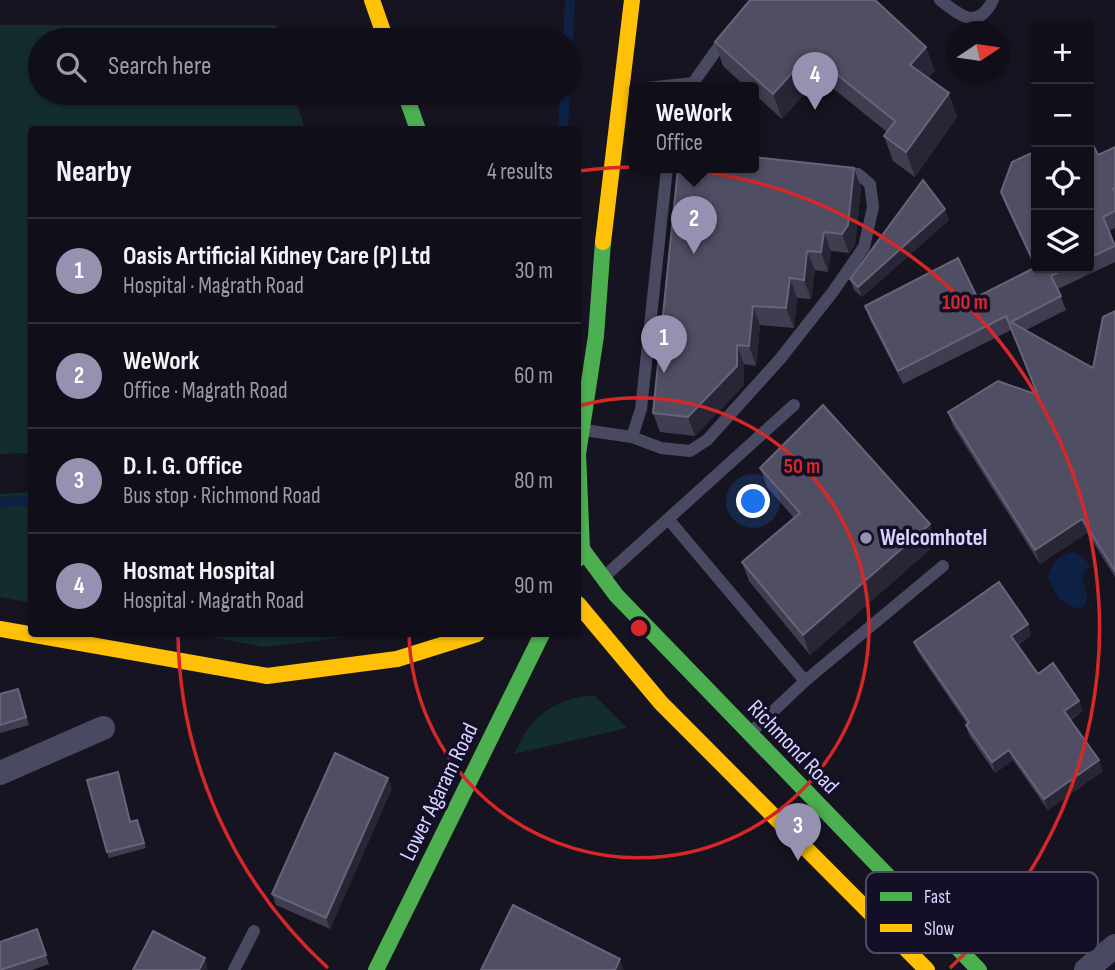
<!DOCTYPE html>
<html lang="en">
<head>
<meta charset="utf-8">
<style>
	body { margin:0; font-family:"Sofia Sans Condensed",sans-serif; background:#191822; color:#f1f3f6 }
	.controls { position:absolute; right:21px; top:21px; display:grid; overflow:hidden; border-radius:7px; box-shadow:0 2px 5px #0004 }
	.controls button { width:63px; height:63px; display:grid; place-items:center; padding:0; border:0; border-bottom:2px solid #302f38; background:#100f19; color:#f1f3f6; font:35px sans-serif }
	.compass { position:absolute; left:947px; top:21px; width:63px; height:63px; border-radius:50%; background:#100f19; box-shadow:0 2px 5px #0004; rotate:77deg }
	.you { position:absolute; left:754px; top:502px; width:24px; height:24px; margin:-18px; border:5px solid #fff; border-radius:50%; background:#1a73e8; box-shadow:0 0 0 10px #1a73e833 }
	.badge { display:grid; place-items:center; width:46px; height:46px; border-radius:50%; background:#9591b1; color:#fff; font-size:23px; font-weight:700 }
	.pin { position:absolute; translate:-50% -58px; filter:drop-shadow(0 2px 4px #0008) }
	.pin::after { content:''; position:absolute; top:37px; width:24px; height:21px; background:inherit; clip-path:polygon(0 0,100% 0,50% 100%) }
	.popup { position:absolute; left:629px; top:82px; width:130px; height:91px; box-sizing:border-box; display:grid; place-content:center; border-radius:7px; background:#100f19; filter:drop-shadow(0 2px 5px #0005); font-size:23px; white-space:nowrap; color:#9c9ca2 }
	.popup b { font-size:26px; color:#f1f3f6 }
	.popup::after { content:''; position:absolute; left:50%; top:100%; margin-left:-14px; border:14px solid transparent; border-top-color:#100f19 }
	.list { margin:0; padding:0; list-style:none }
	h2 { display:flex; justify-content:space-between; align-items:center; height:91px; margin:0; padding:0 28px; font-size:30px }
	h2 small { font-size:23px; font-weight:400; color:#9c9ca2 }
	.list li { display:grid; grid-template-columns:46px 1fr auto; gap:21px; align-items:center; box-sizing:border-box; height:105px; padding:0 28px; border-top:2px solid #302f38 }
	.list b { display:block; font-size:26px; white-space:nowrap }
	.list p { margin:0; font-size:23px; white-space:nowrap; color:#9c9ca2 }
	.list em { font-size:23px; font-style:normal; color:#9c9ca2 }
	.icon { flex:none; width:38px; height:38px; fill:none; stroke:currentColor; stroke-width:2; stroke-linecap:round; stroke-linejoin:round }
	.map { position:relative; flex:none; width:1115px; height:970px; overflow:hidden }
	.search { position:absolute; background:#100f19; box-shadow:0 2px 5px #0004; left:28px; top:28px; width:553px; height:77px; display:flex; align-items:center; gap:18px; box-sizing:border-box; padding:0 24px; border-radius:38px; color:#9c9ca2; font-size:26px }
	.panel { position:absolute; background:#100f19; box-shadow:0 2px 5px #0004; left:28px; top:126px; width:553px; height:511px; border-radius:7px }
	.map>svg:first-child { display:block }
	.green { fill:#132c2d }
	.water { fill:#0d2144 }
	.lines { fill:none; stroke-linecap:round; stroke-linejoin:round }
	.stream { stroke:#0d2144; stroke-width:10 }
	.lane { stroke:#4a4962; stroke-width:12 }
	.street { stroke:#4a4962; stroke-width:24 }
	.fast { stroke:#4caf50; stroke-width:16 }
	.slow { stroke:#ffc107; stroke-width:16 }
	.wall { fill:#403d50 }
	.shaded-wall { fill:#282635 }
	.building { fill:#504e63; stroke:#66637b; stroke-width:2 }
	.ring { fill:none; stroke:#d62828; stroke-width:3.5 }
	.poi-dot { fill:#9591b1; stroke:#130f26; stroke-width:2.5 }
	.labels { text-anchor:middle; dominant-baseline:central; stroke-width:7; stroke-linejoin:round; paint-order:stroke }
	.poi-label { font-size:23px; font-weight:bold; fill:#d9d4ff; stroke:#130f26; text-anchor:start }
	.street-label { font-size:23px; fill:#d9d4ff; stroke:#130f26 }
	.key { fill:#130f26; stroke:#4e4a67; stroke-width:2 }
	.key-label { font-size:19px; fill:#d9d4ff }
	.centre { fill:#d62828; stroke:#130f26; stroke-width:3.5 }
	.ring-label { font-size:21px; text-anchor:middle; font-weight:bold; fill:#d62828; stroke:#130f26; stroke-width:7; stroke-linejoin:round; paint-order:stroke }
</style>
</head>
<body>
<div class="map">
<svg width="1115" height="970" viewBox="0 0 1115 970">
	<rect width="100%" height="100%" fill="#161421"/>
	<g class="green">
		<polygon points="0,25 276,25 280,40 40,40 40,93 294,93 305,129 32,130 31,453 0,454"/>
		<polygon points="31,492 32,492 31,603 0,597 0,494"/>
		<polygon points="193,634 372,634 264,647"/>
		<path d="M594 695 627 728 514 754C519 746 522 736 528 729 544 707 568 697 594 695Z"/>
	</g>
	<path class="water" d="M1075 552 1084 558 1090 566C1075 580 1088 585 1087 599 1086 609 1076 609 1069 606 1058 600 1053 589 1048 578 1051 562 1059 554 1075 552Z"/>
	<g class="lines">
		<g class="stream">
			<polyline points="568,40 570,0"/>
			<polyline points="563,130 565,93"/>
			<polyline points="0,502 32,501"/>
		</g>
		<g class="lane">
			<path d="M940 0C961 16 977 31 993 0"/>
			<polyline points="647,88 693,83 725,38"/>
			<polyline points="584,430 632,437 661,448 690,451 707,440 780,359 832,293 864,247 873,207 870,184 858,174 841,172"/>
			<polyline points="632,437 641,409 667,168"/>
			<polyline points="669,520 805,681"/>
			<polyline points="605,576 794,405"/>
			<polyline points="750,733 805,681 943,566"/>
			<polyline points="234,970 254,931"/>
		</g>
		<g class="street">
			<polyline points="0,773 103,728"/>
			<polyline points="1086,970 1115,946"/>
		</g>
		<g class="fast">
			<polyline points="405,93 418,130"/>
			<polyline points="582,549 616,595 979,970"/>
			<polyline points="578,559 582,549 578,454 596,336 603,242"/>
			<polyline points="376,970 542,634"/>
		</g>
		<g class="slow">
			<polyline points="372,0 386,40"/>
			<polyline points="603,242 632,0"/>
			<polyline points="578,604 661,703 927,970"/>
			<polyline points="0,629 267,676 397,659 477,634"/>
		</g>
	</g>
	<g class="wall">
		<polygon points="750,0 935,71 928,78 957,117 915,177 893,161 884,136 887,132 819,77 782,119 753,93 753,88 747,88 723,66 715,42"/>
		<polygon points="1089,140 1098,155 1115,147 1115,228 1109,231 1115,245 1115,262 1058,289 1066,310 1026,330 1093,368 1115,311 1115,577 1087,533 1040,564 953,426 948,412 1037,394 1011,330 903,384 870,320 865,306 977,297 1035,268 1006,206 1001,192 1036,268 1089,268"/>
		<polygon points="854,168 861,188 855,245 849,253 831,251 828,272 815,270 811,299 797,298 794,328 760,325 756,366 744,364 744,385 695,436 660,432 653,413"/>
		<polygon points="949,220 862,297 854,290 850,279"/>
		<polygon points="760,468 937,543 810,655 749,581 742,562 794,518 767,487"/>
		<polygon points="1028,624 1031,635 1018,645 1038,674 1083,711 1071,720 1103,771 1048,810 1013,760 995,773 969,735 966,725 967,724 918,652 914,642"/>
		<polygon points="18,689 29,725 0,733 0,694"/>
		<polygon points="118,772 131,822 137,820 146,848 109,858 107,852"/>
		<polygon points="392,788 330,929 276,905 272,894"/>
		<polygon points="37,929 49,964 32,970 0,970"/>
	</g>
	<g class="shaded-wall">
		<polygon points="926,47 935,71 919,89 910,65"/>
		<polygon points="810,53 819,77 782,119 773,94"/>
		<polygon points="949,93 957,117 915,177 906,152"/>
		<polygon points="854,168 861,188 855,245 849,253 842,234"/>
		<polygon points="945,209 949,220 862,297 858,287"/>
		<polygon points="824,232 831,251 828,272 821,252"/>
		<polygon points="807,251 815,270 811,299 804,280"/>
		<polygon points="790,278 797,298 794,328 786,308"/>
		<polygon points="753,306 760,325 756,366 749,346"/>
		<polygon points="737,345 744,364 744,385 695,436 688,417"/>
		<polygon points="1082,519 1087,533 1040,564 1035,550"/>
		<polygon points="930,524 937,543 810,655 803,635"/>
		<polygon points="1028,624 1031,635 1015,646 1011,636"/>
		<polygon points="1079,701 1083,711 1068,721 1064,711"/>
		<polygon points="1009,750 1013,760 995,773 992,762"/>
		<polygon points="1099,760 1103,771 1048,810 1044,799"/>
		<polygon points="388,778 392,788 330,929 326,918"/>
		<polygon points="205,958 208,970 199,970"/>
		<polygon points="620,959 624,970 615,970"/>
	</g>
	<g class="building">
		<polygon points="750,0 875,0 926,47 910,65 949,93 906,152 884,136 895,121 810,53 773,94 715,42"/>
		<polygon points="1090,139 1098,155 1115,147 1115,188 1113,189 1115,192 1115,211 1103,217 1115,246 1089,258 1089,140"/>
		<polygon points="1036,151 1036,268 1068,268 1051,276 1061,296 1011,322 1093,368 1103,317 1115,311 1115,571 1082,519 1035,550 948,412 998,381 1038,395 1006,316 898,371 865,306 958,258 977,297 1036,267 1001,192 1012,162"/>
		<polygon points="753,157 854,168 848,225 842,234 824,232 821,252 807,251 804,280 790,278 786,308 753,306 749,346 737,345 737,366 688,417 653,413 678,168 753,168"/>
		<polygon points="923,180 945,209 858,287 850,279"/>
		<polygon points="823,405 930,524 803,635 742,562 800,513 760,468"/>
		<polygon points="999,582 1028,624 1011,636 1038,674 1053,663 1079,701 1064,711 1099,760 1044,799 1009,750 992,762 966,725 969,722 914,642"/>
		<polygon points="18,689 26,717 0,725 0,694"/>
		<polygon points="335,753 388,778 326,918 272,894"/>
		<polygon points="118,772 130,822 137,820 144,843 107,852 87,780"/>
		<polygon points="513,905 620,959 615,970 481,970"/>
		<polygon points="37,929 46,955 0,970 0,942"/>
		<polygon points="153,931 205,958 199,970 133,970"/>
	</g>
	<g class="ring">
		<path d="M578 406A230 230 0 1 1 409 634"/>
		<path d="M328 968A461 461 0 0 1 178 636M579 171A461 461 0 0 1 950 968"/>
	</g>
	<circle class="poi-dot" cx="866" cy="538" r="7"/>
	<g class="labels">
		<g class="poi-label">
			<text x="880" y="538">Welcomhotel</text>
		</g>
		<g class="street-label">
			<text transform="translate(793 747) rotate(46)">Richmond Road</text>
			<text transform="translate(439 792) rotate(-64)">Lower Agaram Road</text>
		</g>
	</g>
	<rect x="866" y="872" width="232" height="81" rx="10" class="key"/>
	<rect x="880" y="892" width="32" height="9" fill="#4caf50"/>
	<rect x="880" y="924" width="32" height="8" fill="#ffc107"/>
	<g class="key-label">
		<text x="924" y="903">Fast</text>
		<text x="924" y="935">Slow</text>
	</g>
	<circle cx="639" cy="628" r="10" class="centre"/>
	<g class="ring-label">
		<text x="965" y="309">100 m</text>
		<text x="802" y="473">50 m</text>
	</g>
</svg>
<div class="controls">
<button>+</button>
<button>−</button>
<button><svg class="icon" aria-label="locate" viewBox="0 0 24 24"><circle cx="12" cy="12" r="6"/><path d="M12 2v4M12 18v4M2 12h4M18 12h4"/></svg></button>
<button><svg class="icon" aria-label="layers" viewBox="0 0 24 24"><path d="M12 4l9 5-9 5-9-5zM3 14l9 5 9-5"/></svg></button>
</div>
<svg class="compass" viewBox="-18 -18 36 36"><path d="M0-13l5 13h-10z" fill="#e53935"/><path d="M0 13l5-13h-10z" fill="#9c9ca2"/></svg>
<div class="you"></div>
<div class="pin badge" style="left:664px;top:373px">1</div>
<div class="pin badge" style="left:694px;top:254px">2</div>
<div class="popup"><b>WeWork</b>Office</div>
<div class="pin badge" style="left:798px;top:861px">3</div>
<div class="pin badge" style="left:815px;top:110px">4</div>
<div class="search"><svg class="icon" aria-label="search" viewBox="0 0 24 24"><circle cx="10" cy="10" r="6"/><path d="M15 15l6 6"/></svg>Search here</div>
<section class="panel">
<h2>Nearby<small>4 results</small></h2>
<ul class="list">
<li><span class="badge">1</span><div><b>Oasis Artificial Kidney Care (P) Ltd</b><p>Hospital · Magrath Road</p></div><em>30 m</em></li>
<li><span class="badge">2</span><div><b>WeWork</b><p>Office · Magrath Road</p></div><em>60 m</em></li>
<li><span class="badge">3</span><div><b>D. I. G. Office</b><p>Bus stop · Richmond Road</p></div><em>80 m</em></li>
<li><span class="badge">4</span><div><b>Hosmat Hospital</b><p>Hospital · Magrath Road</p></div><em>90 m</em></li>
</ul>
</section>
</div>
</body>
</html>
